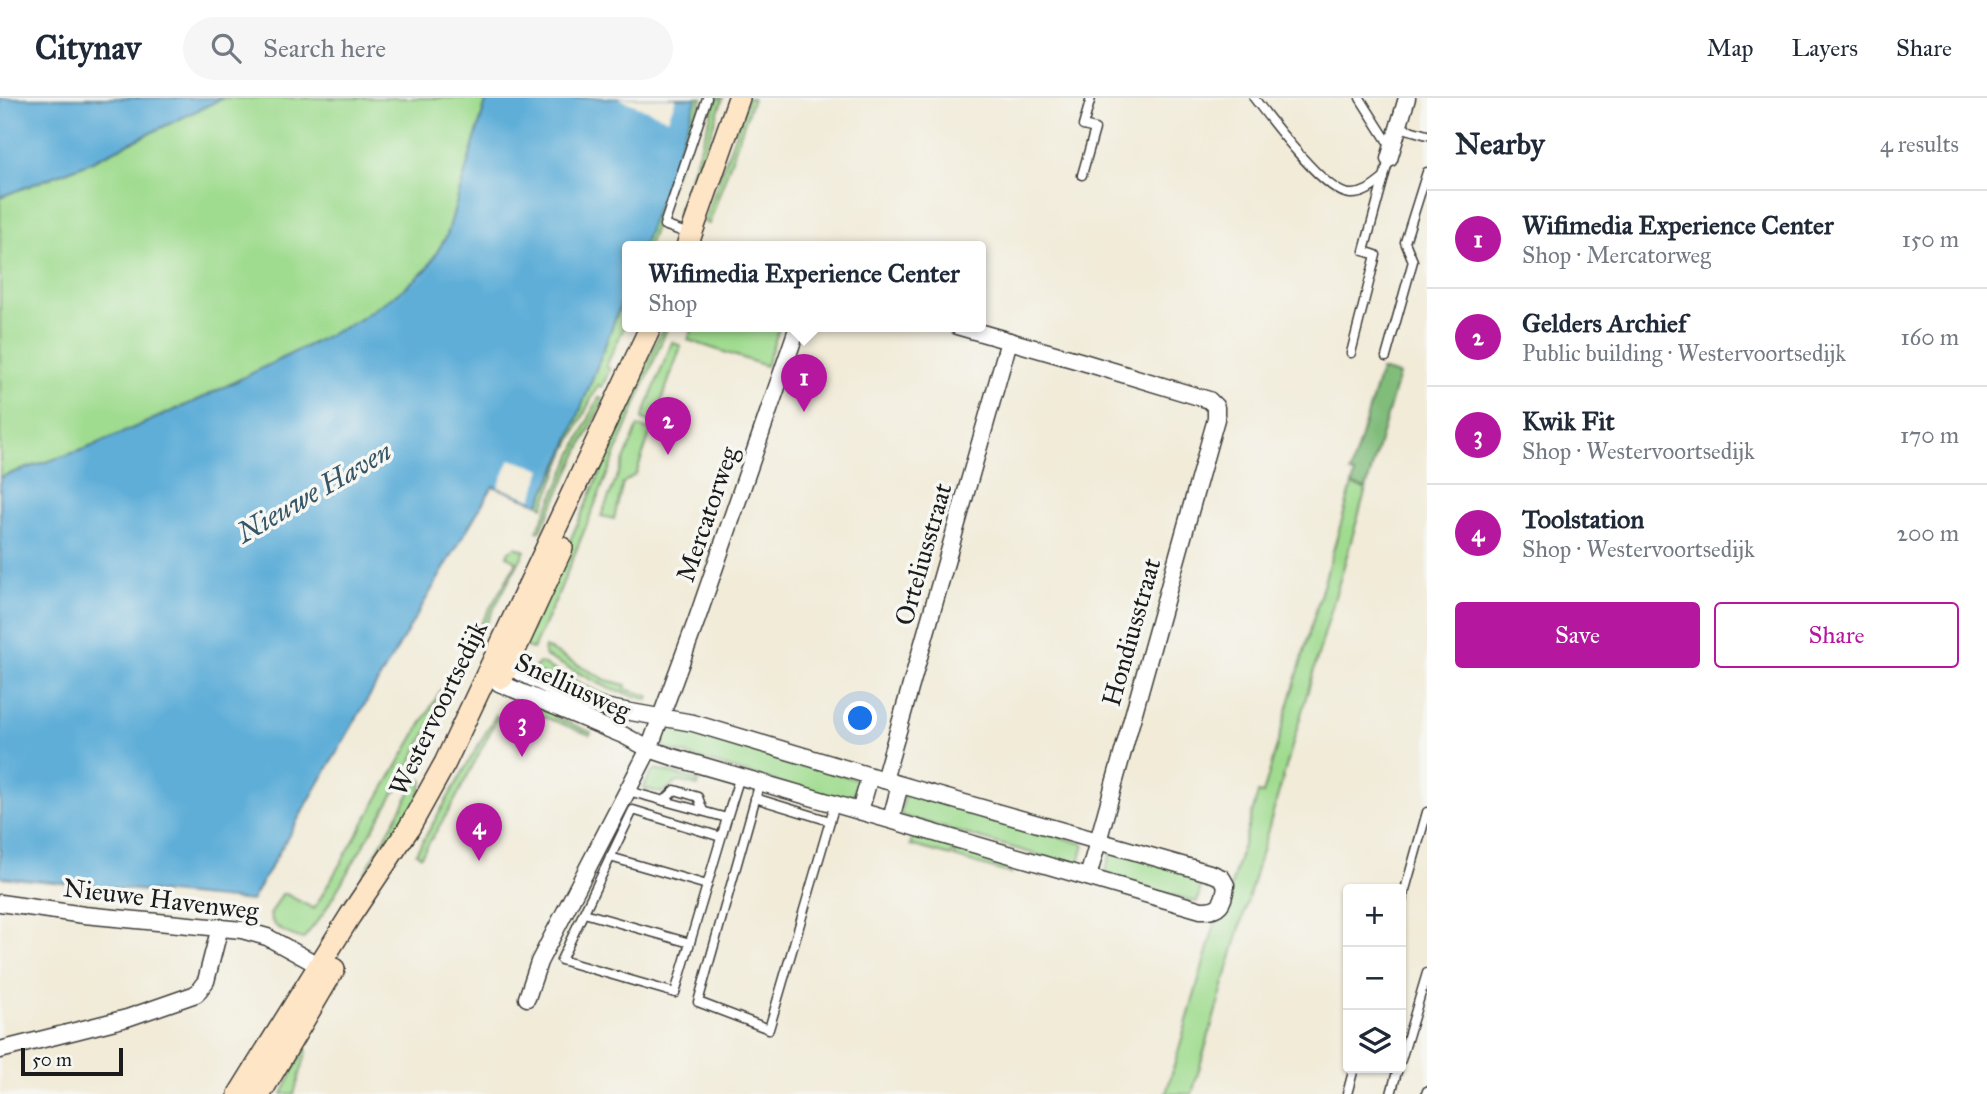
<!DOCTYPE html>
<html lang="en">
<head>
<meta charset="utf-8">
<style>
	body { margin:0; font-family:"IM FELL Great Primer",serif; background:#f6f6f7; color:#1f2937 }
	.controls { position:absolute; right:21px; bottom:21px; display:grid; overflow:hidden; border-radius:7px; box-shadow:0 2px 5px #0004 }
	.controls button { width:63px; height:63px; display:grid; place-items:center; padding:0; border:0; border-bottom:2px solid #e0e1e3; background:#fff; color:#1f2937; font:35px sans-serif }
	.scale { position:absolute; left:21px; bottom:18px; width:102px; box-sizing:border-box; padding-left:7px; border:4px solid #1c1c1c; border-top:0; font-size:19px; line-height:24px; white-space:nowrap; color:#1c1c1c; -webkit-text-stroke:5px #f6f6f2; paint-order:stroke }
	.you { position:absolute; left:861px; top:621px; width:24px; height:24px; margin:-18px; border:5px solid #fff; border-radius:50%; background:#1a73e8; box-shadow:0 0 0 10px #1a73e833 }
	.badge { display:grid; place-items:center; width:46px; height:46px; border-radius:50%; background:#b5179e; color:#fff; font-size:23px; font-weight:700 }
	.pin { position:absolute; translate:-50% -58px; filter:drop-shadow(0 2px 4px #0008) }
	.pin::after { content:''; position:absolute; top:37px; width:24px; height:21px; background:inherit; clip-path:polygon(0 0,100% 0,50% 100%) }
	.popup { position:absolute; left:622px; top:143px; width:364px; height:91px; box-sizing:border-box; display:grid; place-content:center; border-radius:7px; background:#fff; filter:drop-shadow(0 2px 5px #0005); font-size:23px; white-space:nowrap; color:#747a83 }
	.popup b { font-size:26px; color:#1f2937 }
	.popup::after { content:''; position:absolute; left:50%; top:100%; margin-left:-14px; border:14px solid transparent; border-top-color:#fff }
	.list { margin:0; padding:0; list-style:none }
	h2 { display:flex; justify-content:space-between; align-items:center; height:91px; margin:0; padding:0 28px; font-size:30px }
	h2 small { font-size:23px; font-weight:400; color:#747a83 }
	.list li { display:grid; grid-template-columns:46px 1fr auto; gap:21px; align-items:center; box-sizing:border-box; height:98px; padding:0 28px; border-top:2px solid #e0e1e3 }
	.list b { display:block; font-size:26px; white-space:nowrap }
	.list p { margin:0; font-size:23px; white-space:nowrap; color:#747a83 }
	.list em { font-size:23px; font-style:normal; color:#747a83 }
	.actions { display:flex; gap:14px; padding:21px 28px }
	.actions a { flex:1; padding:16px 0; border:2px solid #b5179e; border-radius:7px; text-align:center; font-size:24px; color:#b5179e }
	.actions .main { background:#b5179e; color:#fff }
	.icon { flex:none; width:38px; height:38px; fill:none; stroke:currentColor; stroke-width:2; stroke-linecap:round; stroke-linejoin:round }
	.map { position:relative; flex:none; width:1427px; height:996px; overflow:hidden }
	header { display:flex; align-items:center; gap:42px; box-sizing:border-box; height:98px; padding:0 35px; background:#fff; border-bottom:2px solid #e0e1e3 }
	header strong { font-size:33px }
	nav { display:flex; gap:38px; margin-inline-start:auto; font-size:24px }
	.search { width:490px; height:63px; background:#f6f6f7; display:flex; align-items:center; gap:18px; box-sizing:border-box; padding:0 24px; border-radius:38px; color:#747a83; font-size:26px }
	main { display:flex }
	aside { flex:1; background:#fff }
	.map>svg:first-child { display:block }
	.green { fill:#a0dc90; stroke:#5e7c56; stroke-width:2 }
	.forest { fill:#80bc7a; stroke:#4e6c4b; stroke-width:2 }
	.water { fill:#5eaed8; stroke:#3d657a; stroke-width:2 }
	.pier { fill:#f1ebd8 }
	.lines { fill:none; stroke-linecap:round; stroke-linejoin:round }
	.lane-casing { stroke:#3c3b38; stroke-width:11 }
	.street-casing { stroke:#3c3b38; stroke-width:19 }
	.secondary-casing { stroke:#3c3b38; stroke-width:24 }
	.lane { stroke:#fff; stroke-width:8 }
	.street { stroke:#fff; stroke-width:16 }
	.secondary { stroke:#fee5c5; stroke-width:21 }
	.labels { text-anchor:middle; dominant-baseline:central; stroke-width:7; stroke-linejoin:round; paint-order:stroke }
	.street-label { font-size:26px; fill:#1c1c1c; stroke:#f6f6f2 }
	.water-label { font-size:28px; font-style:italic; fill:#365667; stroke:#f6f6f2 }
</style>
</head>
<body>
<header>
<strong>Citynav</strong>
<div class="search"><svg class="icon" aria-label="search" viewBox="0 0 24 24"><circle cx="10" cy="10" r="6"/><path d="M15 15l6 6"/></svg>Search here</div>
<nav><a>Map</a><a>Layers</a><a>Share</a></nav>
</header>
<main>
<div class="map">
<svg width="1427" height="996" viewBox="0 0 1427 996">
	<rect width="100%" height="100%" fill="#f6f6f2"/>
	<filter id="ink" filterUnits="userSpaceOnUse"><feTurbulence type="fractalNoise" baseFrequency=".0143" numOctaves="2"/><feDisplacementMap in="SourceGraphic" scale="14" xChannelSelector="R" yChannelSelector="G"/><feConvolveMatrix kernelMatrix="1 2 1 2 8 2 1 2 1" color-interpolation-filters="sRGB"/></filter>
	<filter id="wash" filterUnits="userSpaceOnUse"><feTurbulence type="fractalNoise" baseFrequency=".00686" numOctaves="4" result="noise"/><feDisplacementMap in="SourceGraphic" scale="28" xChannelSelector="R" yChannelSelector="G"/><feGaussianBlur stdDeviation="1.57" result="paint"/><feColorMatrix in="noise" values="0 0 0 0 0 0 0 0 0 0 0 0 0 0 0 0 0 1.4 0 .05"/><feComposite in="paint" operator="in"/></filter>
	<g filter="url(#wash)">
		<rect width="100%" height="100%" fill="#f1ebd8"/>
		<g class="green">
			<polygon points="223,0 487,0 447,137 427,171 401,193 355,224 200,301 85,351 0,379 0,99 86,66"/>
			<polygon points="696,0 702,0 648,148 643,148"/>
			<polygon points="717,0 723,0 681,119 677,118"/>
			<polygon points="748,0 753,0 709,126 704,124"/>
			<polygon points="627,190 627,223 606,268 610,271 602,289 598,287 566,353 543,409 539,406 565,352"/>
			<polygon points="663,228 668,228 557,499 533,551 523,548 628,312"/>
			<polygon points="693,228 780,228 766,268 688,242"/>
			<polygon points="672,244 681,248 654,324 642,321"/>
			<polygon points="599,299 604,301 540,434 537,433"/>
			<polygon points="638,328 651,333 636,376 623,385 614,421 601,418"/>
			<polygon points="1352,387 1366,391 1192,996 1166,996 1216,822 1221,823 1258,695 1263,696"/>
			<polygon points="516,449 525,453 477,542 473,539 517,464 507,458 509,453"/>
			<polygon points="545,549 606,582 626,587 625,591 649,598 648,602 610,591 545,558 544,555"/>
			<polygon points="540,565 598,594 646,611 636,612 572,591 536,573 535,569"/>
			<path d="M449 578 454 581 403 680 323 816 303 841C290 837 272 831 270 817L282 796H286L314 811Z"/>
			<polygon points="520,602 552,612 555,619 591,634 590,637 539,617 512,613"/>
			<polygon points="496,617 498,619 454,704 421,758 416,755"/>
			<polygon points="677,626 858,682 852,702 849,705 666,651 662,641 669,628"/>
			<path d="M656 671 699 683 698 688C672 681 681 682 662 695L643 690 650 677Z"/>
			<polygon points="418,681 423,683 416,709 333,831"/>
			<polygon points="906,694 1084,746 1079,765 1076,768 900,717"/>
			<polygon points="913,738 953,749 951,758 910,747"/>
			<polygon points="956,751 1013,767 1011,776 954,759"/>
			<polygon points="1112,751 1204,777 1197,804 1104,778"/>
			<polygon points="304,951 307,953 294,996 282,996"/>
		</g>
		<polygon class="forest" points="1381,272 1399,277 1366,391 1352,387 1355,376 1350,375"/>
		<g class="water">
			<polygon points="0,0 223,0 86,66 0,99"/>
			<path d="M487 0H697L643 148H627V190L565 352 539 406 493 388C411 526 331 664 251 803L0 779V379L85 351 200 301 355 224 401 193 427 171 447 137Z"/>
		</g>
		<g class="pier">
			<polygon points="618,0 676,0 668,21"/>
			<polygon points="510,361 542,371 532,401 498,389"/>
		</g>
	</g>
	<g filter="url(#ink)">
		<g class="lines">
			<g class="lane-casing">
				<g id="lane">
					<path d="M1254 0C1270 21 1325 95 1350 96 1364 97 1374 88 1384 80"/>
					<polyline points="1360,0 1391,49"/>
					<polyline points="1399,29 1427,37"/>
					<polyline points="1082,77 1095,31 1083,28 1091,0"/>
					<polyline points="689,136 664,127 707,0"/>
					<polyline points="1351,255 1376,157 1364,153 1389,61"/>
					<polyline points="1386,259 1413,163 1405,144 1427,74"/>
					<polyline points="760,684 698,904 769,931 835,706"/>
					<polyline points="628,693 727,720 740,678"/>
					<polyline points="755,700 830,723"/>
					<polyline points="664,703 675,692 698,699 703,713"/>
					<polyline points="721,739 633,712 561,862 675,895 727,720"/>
					<polyline points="610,759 707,787"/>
					<polyline points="1401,806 1427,714"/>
					<polyline points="584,815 690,845"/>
					<polyline points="1401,962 1427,875"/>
					<polyline points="1347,996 1354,970"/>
					<polyline points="1391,996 1398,970"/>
					<polyline points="1426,996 1427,993"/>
				</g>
			</g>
			<g class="street-casing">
				<g id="street">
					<polyline points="1389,61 1407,0"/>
					<polyline points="957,228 1083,264 1209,302 1216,309 1216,321 1210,342 1088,779"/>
					<path d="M508 568 571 599 597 608 693 625 884 682 1213 776 1222 780 1226 787C1224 805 1220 813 1201 812L676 660 649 651 623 637 499 585 491 571Z"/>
					<polyline points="884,682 1009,243"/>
					<polyline points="860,713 870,678"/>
					<polyline points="891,721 900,687"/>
					<polyline points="0,805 84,817 242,832 267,839 329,873"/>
					<polyline points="527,900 539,864 649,651 697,521 798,228"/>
					<polyline points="0,952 127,920 196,896 206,883 220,829"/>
				</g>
			</g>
			<g class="secondary-casing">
				<g id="secondary">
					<polyline points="687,148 739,0"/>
					<polyline points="502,580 562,450"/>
					<polyline points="239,996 350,818 409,730 445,665 651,228"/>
					<polyline points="260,996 334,871"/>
				</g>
			</g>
			<use href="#lane" class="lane"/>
			<use href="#street" class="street"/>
			<use href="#secondary" class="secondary"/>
		</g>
	</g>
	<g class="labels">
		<g class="street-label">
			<text transform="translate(707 416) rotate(-71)">Mercatorweg</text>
			<text transform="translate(923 456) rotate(-74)">Orteliusstraat</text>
			<text transform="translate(1131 534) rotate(-74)">Hondiusstraat</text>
			<text transform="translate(573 588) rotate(25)">Snelliusweg</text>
			<text transform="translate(438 610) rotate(-64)">Westervoortsedijk</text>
			<text transform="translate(161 801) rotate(7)">Nieuwe Havenweg</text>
		</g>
		<g class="water-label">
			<text transform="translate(314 394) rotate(-30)">Nieuwe Haven</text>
		</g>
	</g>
</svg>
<div class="controls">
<button>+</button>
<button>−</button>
<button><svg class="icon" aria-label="layers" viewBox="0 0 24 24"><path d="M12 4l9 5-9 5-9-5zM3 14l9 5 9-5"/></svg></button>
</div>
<div class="scale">50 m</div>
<div class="you"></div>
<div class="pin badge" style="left:804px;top:314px">1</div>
<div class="popup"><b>Wifimedia Experience Center</b>Shop</div>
<div class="pin badge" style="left:668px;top:357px">2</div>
<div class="pin badge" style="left:522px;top:659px">3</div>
<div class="pin badge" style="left:479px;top:763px">4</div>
</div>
<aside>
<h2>Nearby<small>4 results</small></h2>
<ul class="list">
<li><span class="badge">1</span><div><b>Wifimedia Experience Center</b><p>Shop · Mercatorweg</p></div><em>150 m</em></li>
<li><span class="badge">2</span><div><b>Gelders Archief</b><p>Public building · Westervoortsedijk</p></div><em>160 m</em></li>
<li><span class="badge">3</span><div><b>Kwik Fit</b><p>Shop · Westervoortsedijk</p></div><em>170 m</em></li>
<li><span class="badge">4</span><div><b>Toolstation</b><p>Shop · Westervoortsedijk</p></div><em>200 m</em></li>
</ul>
<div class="actions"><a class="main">Save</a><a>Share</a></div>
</aside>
</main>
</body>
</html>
